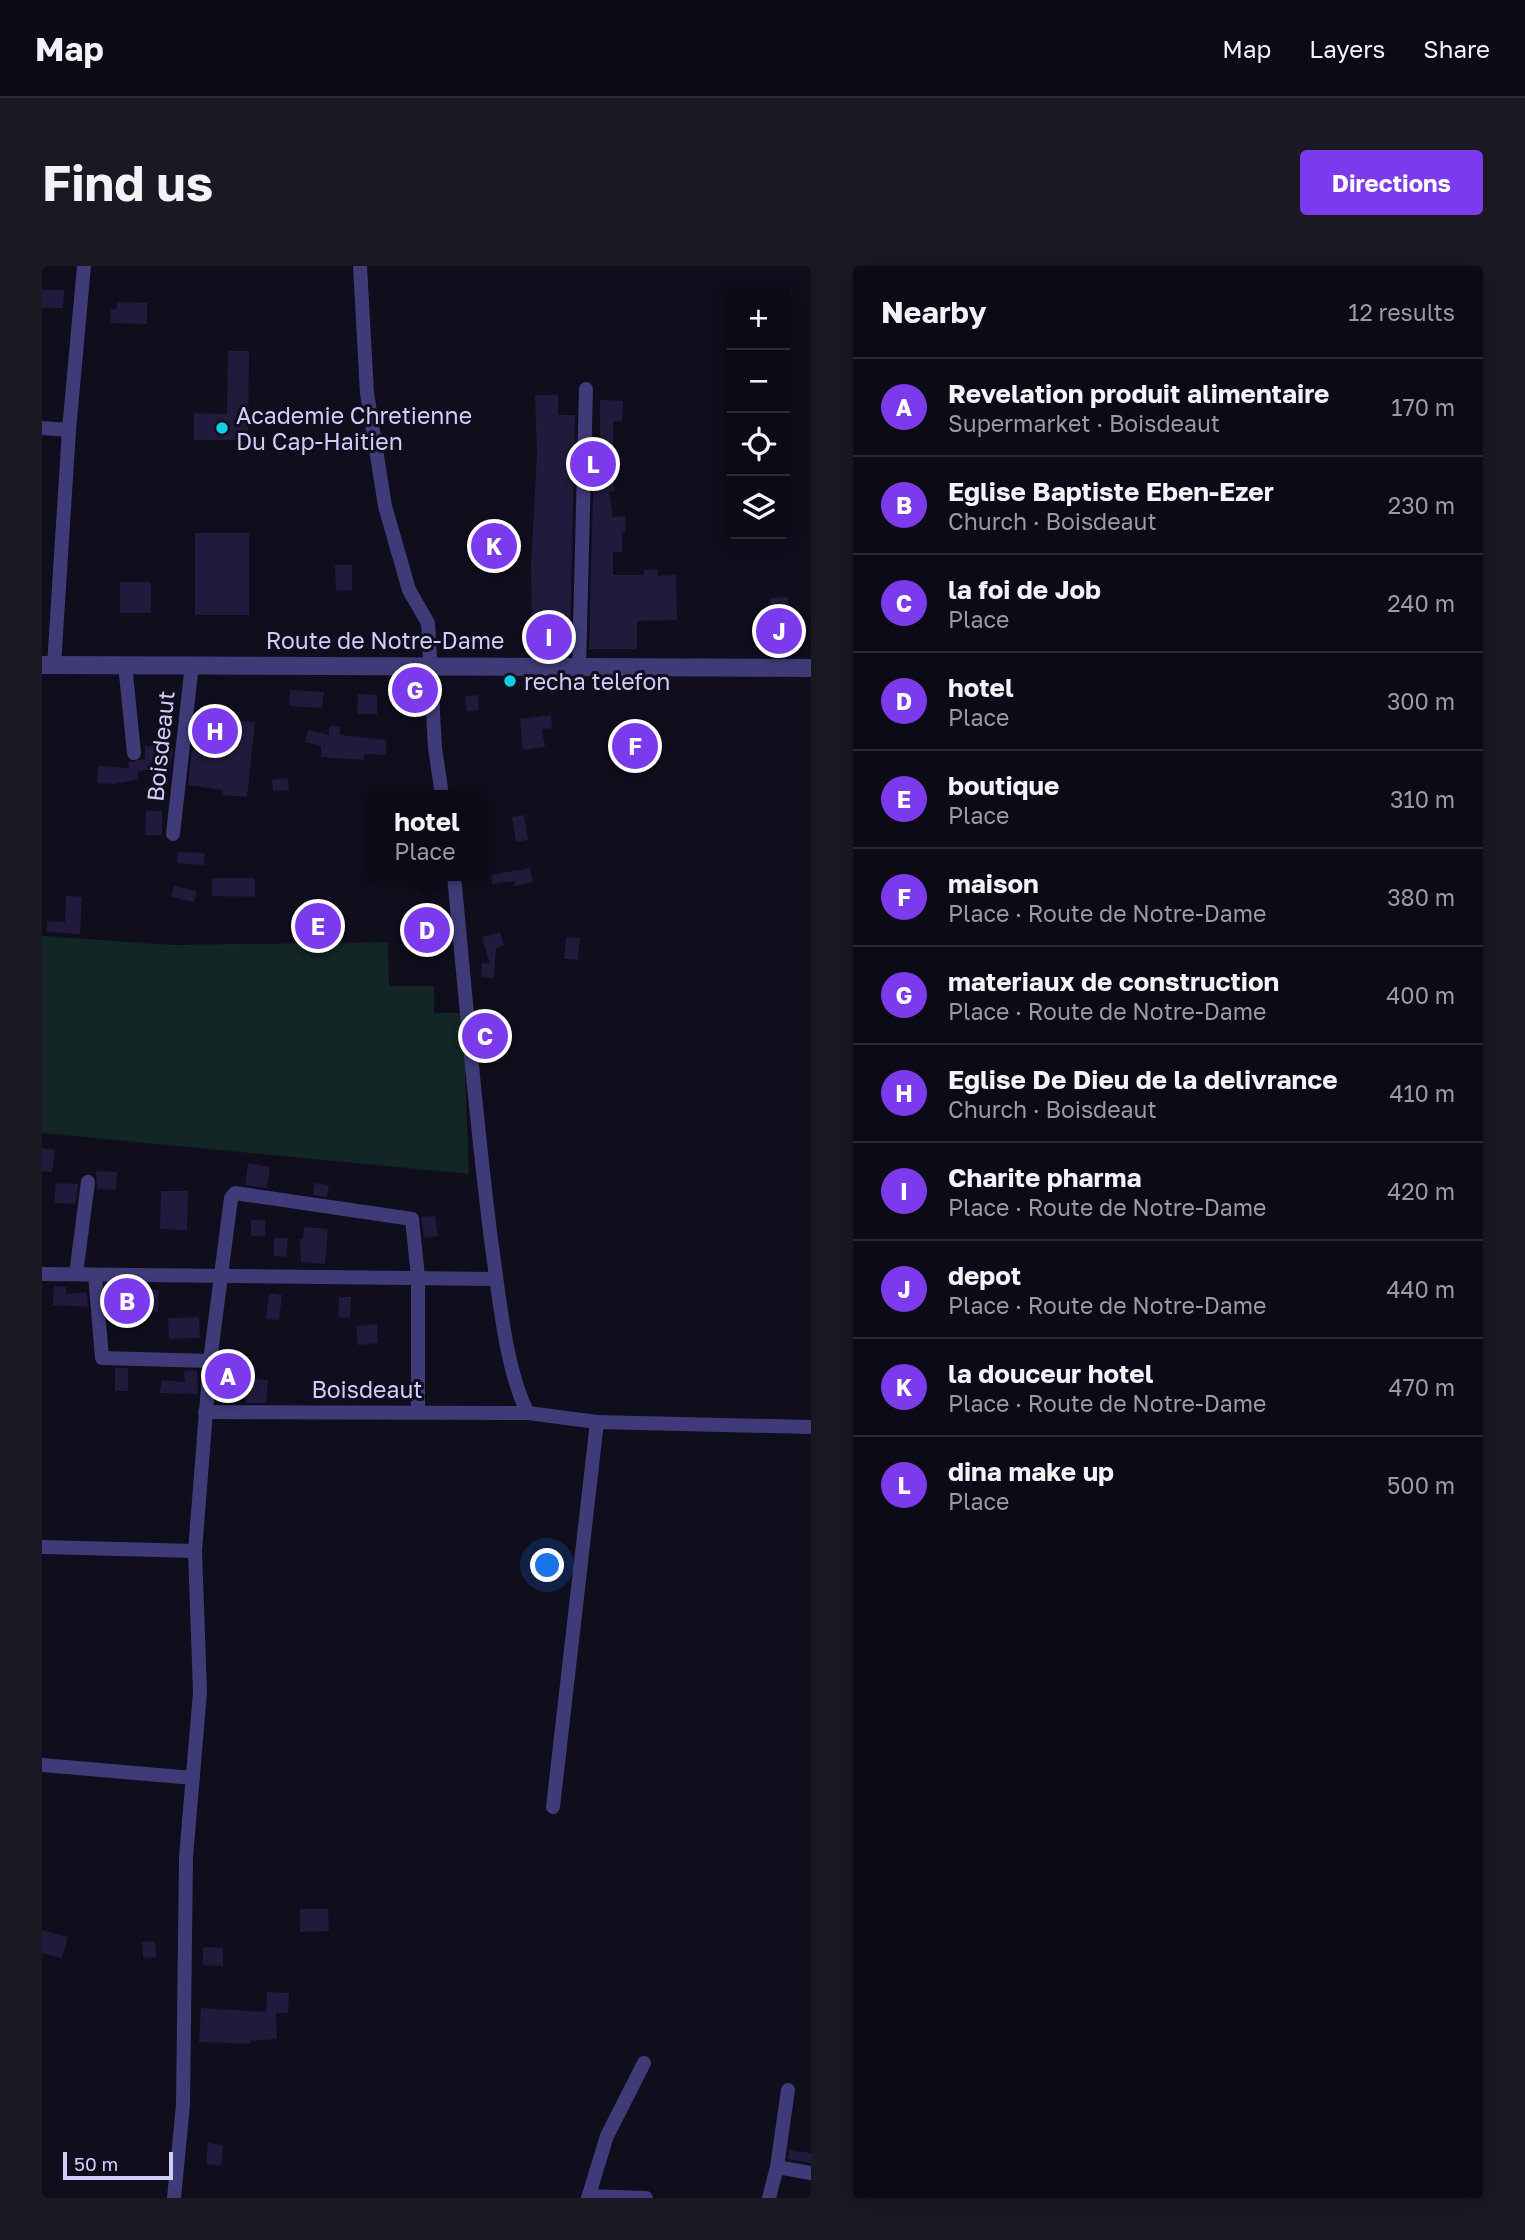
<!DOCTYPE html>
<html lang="en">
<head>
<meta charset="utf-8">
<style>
	body { margin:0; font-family:"Golos Text",sans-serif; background:#1a1823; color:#f1f3f6 }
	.controls { position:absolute; right:21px; top:21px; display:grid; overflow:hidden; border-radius:7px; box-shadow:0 4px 18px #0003 }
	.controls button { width:63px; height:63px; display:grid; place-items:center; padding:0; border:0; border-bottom:2px solid #2c2b35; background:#0c0a16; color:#f1f3f6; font:35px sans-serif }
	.scale { position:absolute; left:21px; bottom:18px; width:110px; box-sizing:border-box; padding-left:7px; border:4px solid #d2ccfb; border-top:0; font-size:19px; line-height:24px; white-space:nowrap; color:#d2ccfb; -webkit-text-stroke:5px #100d1d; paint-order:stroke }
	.you { position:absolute; left:506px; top:1300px; width:24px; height:24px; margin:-18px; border:5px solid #fff; border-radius:50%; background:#1a73e8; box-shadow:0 0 0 10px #1a73e833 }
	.badge { display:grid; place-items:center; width:46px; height:46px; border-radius:50%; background:#7c3aed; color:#fff; font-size:23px; font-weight:700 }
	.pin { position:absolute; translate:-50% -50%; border:4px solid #fff; box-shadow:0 2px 7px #0006 }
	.popup { position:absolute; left:327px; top:524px; width:116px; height:91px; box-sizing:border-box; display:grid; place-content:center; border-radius:7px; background:#0c0a16; filter:drop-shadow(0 2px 5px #0005); font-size:23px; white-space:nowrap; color:#9a9aa1 }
	.popup b { font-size:26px; color:#f1f3f6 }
	.popup::after { content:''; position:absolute; left:50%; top:100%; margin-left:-14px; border:14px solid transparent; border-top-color:#0c0a16 }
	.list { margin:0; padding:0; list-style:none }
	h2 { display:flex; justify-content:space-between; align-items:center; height:91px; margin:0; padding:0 28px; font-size:30px }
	h2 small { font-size:23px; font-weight:400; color:#9a9aa1 }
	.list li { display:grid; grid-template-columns:46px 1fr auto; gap:21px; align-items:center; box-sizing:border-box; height:98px; padding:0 28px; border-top:2px solid #2c2b35 }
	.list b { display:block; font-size:26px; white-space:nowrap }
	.list p { margin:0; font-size:23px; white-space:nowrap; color:#9a9aa1 }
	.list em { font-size:23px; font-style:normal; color:#9a9aa1 }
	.icon { flex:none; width:38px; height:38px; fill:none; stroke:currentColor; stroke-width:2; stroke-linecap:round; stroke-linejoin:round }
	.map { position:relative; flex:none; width:769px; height:1932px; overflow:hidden; border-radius:7px }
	header { display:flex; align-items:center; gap:42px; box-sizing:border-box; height:98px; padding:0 35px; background:#0c0a16; border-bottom:2px solid #2c2b35 }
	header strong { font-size:33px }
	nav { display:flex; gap:38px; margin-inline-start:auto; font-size:24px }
	.intro { display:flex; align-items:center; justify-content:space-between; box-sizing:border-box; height:168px; padding:0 42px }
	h1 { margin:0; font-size:49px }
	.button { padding:18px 32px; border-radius:7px; background:#7c3aed; color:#fff; font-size:24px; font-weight:700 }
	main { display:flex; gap:42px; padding:0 42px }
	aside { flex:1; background:#0c0a16; border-radius:7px; box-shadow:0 4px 18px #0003 }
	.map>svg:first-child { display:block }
	.green { fill:#112625 }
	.building { fill:#211a3c }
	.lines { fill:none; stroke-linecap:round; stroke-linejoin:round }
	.minor { stroke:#3e3b78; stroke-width:14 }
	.tertiary { stroke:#3e3b78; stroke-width:18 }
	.poi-dot { fill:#10cee3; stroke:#100d1d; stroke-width:2.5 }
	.labels { text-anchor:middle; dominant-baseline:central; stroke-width:6; stroke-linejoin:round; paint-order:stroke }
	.poi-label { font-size:23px; fill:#d2ccfb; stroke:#100d1d; text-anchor:start }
	.street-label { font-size:23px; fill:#d2ccfb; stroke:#100d1d }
</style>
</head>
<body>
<header>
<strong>Map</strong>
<nav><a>Map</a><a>Layers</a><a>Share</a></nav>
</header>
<div class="intro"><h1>Find us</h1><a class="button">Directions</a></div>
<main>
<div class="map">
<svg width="769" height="1932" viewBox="0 0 769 1932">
	<rect width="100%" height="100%" fill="#100d1d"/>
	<polygon class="green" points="0,670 133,679 346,676 347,720 392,720 392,747 421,747 427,908 0,867"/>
	<g class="building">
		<polygon points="0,24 22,24 21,42 0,42"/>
		<polygon points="75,36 105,37 105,58 68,57 69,43 75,43"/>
		<polygon points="186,85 207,85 206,174 152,174 152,147 185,148"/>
		<polygon points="493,129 516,129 516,149 533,149 528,379 490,376 489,300 495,187"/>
		<polygon points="558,134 581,135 580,155 571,155 572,225 567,225 571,251 583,250 584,266 580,266 580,286 571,286 571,309 602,309 602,304 616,303 616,310 634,309 635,354 595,355 595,383 547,383 552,190 558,189"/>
		<rect x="153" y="267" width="54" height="82"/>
		<polygon points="293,299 310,299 310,324 294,325"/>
		<rect x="78" y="316" width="31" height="31"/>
		<polygon points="746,331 745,377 730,378 728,332"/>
		<polygon points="363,415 380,415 381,433 364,434"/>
		<polygon points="248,424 282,426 280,442 247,440"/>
		<polygon points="316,428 335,429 335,448 315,448"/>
		<polygon points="436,429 437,444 425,446 423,430"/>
		<polygon points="509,449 510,462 500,463 503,481 481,484 478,453"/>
		<polygon points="188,454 213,456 205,531 180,529 181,524 146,519 150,483 163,485 166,460 187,462"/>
		<polygon points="579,459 607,460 606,500 578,500"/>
		<polygon points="287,460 298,460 298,469 344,474 344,489 323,488 322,494 279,491 279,480 263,476 266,464 287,469"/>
		<polygon points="103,480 131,482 129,498 109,497 110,502 95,506 97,513 73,518 55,517 56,500 87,502 86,496 103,493"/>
		<polygon points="246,512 247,524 231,525 230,514"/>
		<polygon points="104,545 120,545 120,569 103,569"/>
		<polygon points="482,549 486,574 474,576 470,551"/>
		<polygon points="136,586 163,587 162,599 135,597"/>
		<polygon points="488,602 491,616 473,620 473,615 450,618 449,609"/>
		<polygon points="170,612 213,612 213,631 170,630"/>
		<polygon points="132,620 155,625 152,636 129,631"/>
		<polygon points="24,630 40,631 38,668 5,666 5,655 23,656"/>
		<polygon points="283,647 285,672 269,673 267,648"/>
		<polygon points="396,648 402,673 373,679 368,654"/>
		<polygon points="458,666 462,680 454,682 452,712 439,711 440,697 448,698 440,671"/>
		<polygon points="524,671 538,672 536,694 522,693"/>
		<polygon points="0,882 13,884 10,906 0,905"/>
		<polygon points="206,897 228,901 225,922 203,919"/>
		<polygon points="54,905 75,906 74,924 55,923"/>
		<polygon points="14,917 36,918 33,938 12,937"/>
		<polygon points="273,917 287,919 285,931 271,929"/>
		<polygon points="119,925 146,925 145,964 118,963"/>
		<polygon points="393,950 396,970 382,972 379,951"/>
		<rect x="209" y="954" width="14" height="16"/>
		<polygon points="262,961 286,963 283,998 259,996 258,973 261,973"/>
		<polygon points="232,972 246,972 244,991 232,990"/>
		<polygon points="12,1020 24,1021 24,1028 45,1026 46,1041 11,1039"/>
		<polygon points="101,1023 117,1024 116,1046 79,1043 81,1025 101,1027"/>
		<polygon points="227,1027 240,1029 237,1054 224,1053"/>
		<polygon points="297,1031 309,1031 308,1052 296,1051"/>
		<polygon points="157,1051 158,1072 127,1073 126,1052"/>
		<polygon points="335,1058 336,1077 316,1079 314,1060"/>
		<rect x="73" y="1102" width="13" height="23"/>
		<polygon points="155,1104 156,1128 118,1127 120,1114 143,1116 142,1105"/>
		<polygon points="206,1112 226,1114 224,1137 203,1137"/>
		<polygon points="258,1643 286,1643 287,1665 258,1666"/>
		<polygon points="0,1664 26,1671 20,1692 0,1687"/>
		<polygon points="113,1675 114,1691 101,1692 100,1676"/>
		<polygon points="161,1681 181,1682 181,1700 161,1699"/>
		<polygon points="225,1726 247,1727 246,1747 234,1747 235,1773 208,1775 208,1778 157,1776 159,1742 224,1746"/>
		<polygon points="166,1877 181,1879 179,1900 164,1898"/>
		<polygon points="747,1884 769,1887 769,1897 746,1893"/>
	</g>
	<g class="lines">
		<g class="minor">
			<polyline points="318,0 325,127 343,240 367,324 386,357 393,482 400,529"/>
			<polyline points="0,162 27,164"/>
			<polyline points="83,398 92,487"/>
			<polyline points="12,399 27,164 42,0"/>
			<polyline points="537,401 544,123"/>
			<polyline points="131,568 150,398"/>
			<path d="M412 610C424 734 434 858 450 981 457 1029 464 1106 486 1147"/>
			<polyline points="0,1008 454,1013"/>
			<polyline points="34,1008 46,916"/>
			<polyline points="53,1009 60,1092 168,1095"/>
			<polyline points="163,1146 486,1147 555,1156 769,1161"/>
			<polyline points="0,1281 153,1285"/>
			<polyline points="0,1499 151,1512"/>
			<polyline points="511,1541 555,1156"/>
			<polyline points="735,1901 769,1907"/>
			<polyline points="547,1930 604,1932"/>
			<polyline points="132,1932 141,1839 144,1591 158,1426 153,1285 168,1095 189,932 193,927 370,953 376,1011 376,1146"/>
			<polyline points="546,1932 565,1870 602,1797"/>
			<polyline points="727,1932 735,1901 746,1824"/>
		</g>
		<polyline class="tertiary" points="0,399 769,402"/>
	</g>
	<g class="poi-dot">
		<circle cx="180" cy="162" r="7"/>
		<circle cx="468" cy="415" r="7"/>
	</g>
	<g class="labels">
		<g class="poi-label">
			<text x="194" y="149">Academie Chretienne<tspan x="194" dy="26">Du Cap-Haitien</tspan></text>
			<text x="482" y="415">recha telefon</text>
		</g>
		<g class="street-label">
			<text x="343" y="374">Route de Notre-Dame</text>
			<text transform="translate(118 480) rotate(-84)">Boisdeaut</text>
			<text x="325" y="1123">Boisdeaut</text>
		</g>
	</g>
</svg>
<div class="controls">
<button>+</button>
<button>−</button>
<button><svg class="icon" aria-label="locate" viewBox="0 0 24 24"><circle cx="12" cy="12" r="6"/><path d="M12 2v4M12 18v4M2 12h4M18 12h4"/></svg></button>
<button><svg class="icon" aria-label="layers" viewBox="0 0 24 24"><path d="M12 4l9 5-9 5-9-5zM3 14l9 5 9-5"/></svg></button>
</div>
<div class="scale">50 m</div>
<div class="you"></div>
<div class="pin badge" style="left:186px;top:1110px">A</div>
<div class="pin badge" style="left:85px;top:1035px">B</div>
<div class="pin badge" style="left:443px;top:770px">C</div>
<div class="pin badge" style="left:385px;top:664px">D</div>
<div class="popup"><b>hotel</b>Place</div>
<div class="pin badge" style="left:276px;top:660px">E</div>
<div class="pin badge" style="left:593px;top:480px">F</div>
<div class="pin badge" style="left:373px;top:424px">G</div>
<div class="pin badge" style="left:173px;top:465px">H</div>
<div class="pin badge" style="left:507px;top:371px">I</div>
<div class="pin badge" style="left:737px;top:365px">J</div>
<div class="pin badge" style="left:452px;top:280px">K</div>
<div class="pin badge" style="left:551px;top:198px">L</div>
</div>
<aside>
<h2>Nearby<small>12 results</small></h2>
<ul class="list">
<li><span class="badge">A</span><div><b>Revelation produit alimentaire</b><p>Supermarket · Boisdeaut</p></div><em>170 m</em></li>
<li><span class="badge">B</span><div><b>Eglise Baptiste Eben-Ezer</b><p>Church · Boisdeaut</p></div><em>230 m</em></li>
<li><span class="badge">C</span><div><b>la foi de Job</b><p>Place</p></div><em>240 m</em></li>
<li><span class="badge">D</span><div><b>hotel</b><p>Place</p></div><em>300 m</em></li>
<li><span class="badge">E</span><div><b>boutique</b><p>Place</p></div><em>310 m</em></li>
<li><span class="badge">F</span><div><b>maison</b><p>Place · Route de Notre-Dame</p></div><em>380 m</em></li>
<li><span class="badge">G</span><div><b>materiaux de construction</b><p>Place · Route de Notre-Dame</p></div><em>400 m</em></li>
<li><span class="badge">H</span><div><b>Eglise De Dieu de la delivrance</b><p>Church · Boisdeaut</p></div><em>410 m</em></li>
<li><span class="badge">I</span><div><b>Charite pharma</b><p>Place · Route de Notre-Dame</p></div><em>420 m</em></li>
<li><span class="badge">J</span><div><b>depot</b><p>Place · Route de Notre-Dame</p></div><em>440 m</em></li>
<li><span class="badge">K</span><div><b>la douceur hotel</b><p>Place · Route de Notre-Dame</p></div><em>470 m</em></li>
<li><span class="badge">L</span><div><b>dina make up</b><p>Place</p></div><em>500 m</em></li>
</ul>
</aside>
</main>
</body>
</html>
